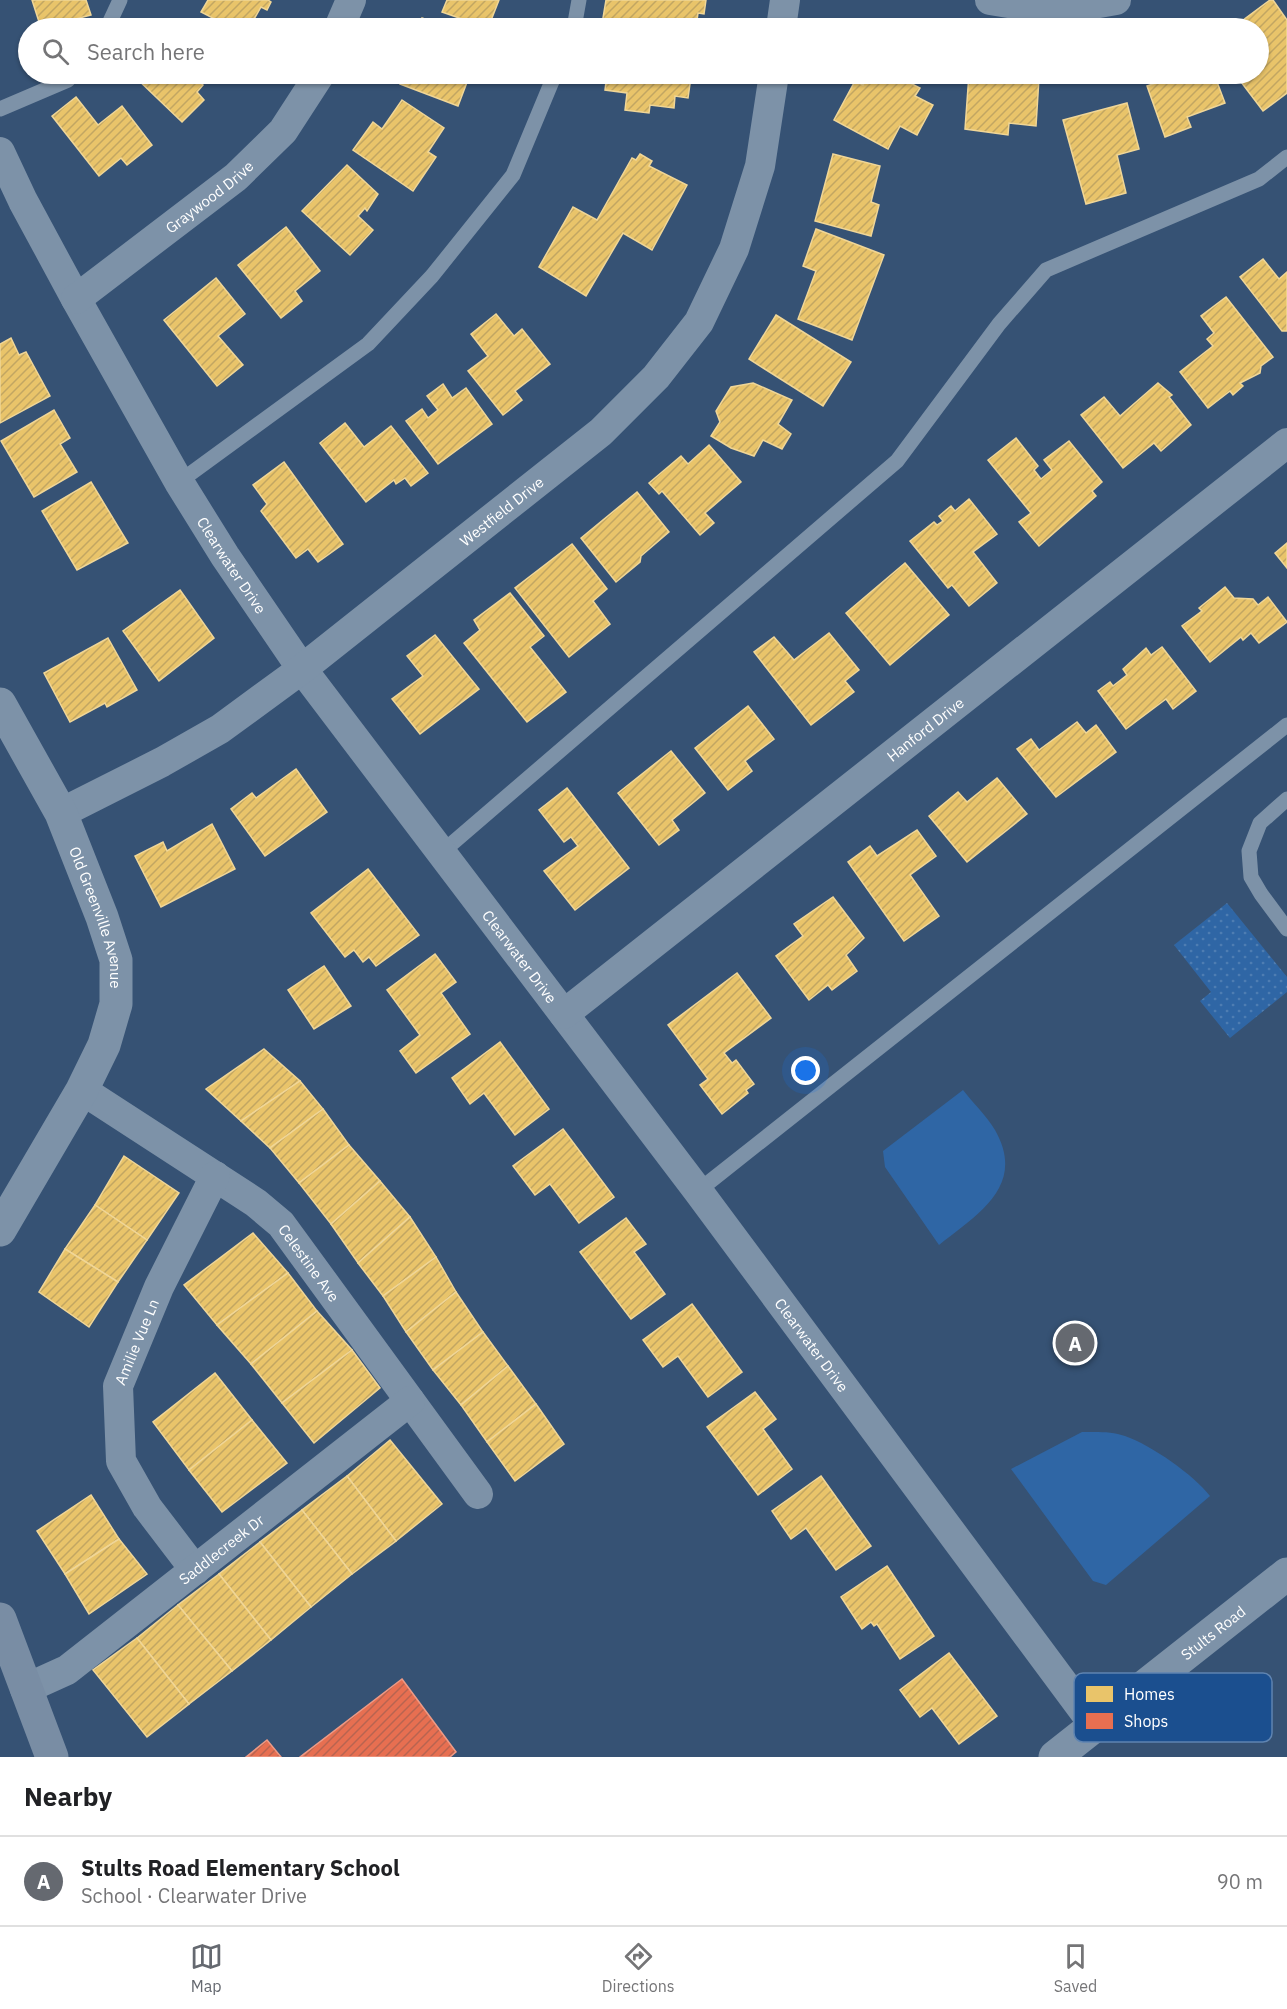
<!DOCTYPE html>
<html lang="en">
<head>
<meta charset="utf-8">
<style>
	body { margin:0; font-family:"IBM Plex Sans",sans-serif; background:#f6f6f6; color:#202124 }
	.you { position:absolute; left:806px; top:1071px; width:21px; height:21px; margin:-15px; border:4px solid #fff; border-radius:50%; background:#1a73e8; box-shadow:0 0 0 9px #1a73e833 }
	.badge { display:grid; place-items:center; width:39px; height:39px; border-radius:50%; background:#656970; color:#fff; font-size:20px; font-weight:700 }
	.pin { position:absolute; translate:-50% -50%; border:3px solid #fff; box-shadow:0 2px 6px #0006 }
	.list { margin:0; padding:0; list-style:none }
	h2 { display:flex; justify-content:space-between; align-items:center; height:78px; margin:0; padding:0 24px; font-size:26px }
	h2 small { font-size:20px; font-weight:400; color:#757577 }
	.list li { display:grid; grid-template-columns:39px 1fr auto; gap:18px; align-items:center; box-sizing:border-box; height:90px; padding:0 24px; border-top:2px solid #e0e0e0 }
	.list b { display:block; font-size:22px; white-space:nowrap }
	.list p { margin:0; font-size:20px; white-space:nowrap; color:#757577 }
	.list em { font-size:20px; font-style:normal; color:#757577 }
	.icon { flex:none; width:33px; height:33px; fill:none; stroke:currentColor; stroke-width:2; stroke-linecap:round; stroke-linejoin:round }
	.map { position:relative; flex:none; width:1287px; height:1757px; overflow:hidden }
	.search { position:absolute; background:#fff; box-shadow:0 2px 4px #0004; left:18px; right:18px; top:18px; height:66px; display:flex; align-items:center; gap:15px; box-sizing:border-box; padding:0 21px; border-radius:33px; color:#757577; font-size:22px }
	.sheet { height:168px; background:#fff }
	nav { display:flex; justify-content:space-around; align-items:center; box-sizing:border-box; height:84px; border-top:2px solid #e0e0e0; background:#fff; font-size:16px; color:#757577 }
	nav a { display:grid; justify-items:center; gap:3px }
	nav .on { color:#656970 }
	.map>svg:first-child { display:block }
	.grass { fill:url(#grass-dots) }
	.pitch { fill:#2f66a5 }
	.homes { fill:url(#homes-hatch); stroke:#f0d697; stroke-width:1.5 }
	.shops { fill:url(#shops-hatch); stroke:#ee9a85; stroke-width:1.5 }
	.lines { fill:none; stroke-linecap:round; stroke-linejoin:round }
	.service { stroke:#7d92a8; stroke-width:15 }
	.minor { stroke:#7d92a8; stroke-width:30 }
	.tertiary { stroke:#7d92a8; stroke-width:33 }
	.secondary { stroke:#798da4; stroke-width:33 }
	.labels { text-anchor:middle; dominant-baseline:central; stroke-width:6; stroke-linejoin:round; paint-order:stroke }
	.street-label { font-size:15px; fill:#fff; stroke:#1b4f8f }
	.key { fill:#1b4f8f; stroke:#5f84b1; stroke-width:1.5 }
	.key-label { font-size:16px; fill:#fff }
</style>
</head>
<body>
<div class="map">
<svg width="1287" height="1757" viewBox="0 0 1287 1757">
	<defs>
		<pattern id="grass-dots" width="8" height="8" patternUnits="userSpaceOnUse" patternTransform="scale(1.5)"><rect width="8" height="8" fill="#2f66a5"/><path d="M2 2h.1M6 6h.1" fill="none" stroke="#4e7db2" stroke-width="1.8" stroke-linecap="round"/></pattern>
		<pattern id="homes-hatch" width="6" height="6" patternUnits="userSpaceOnUse" patternTransform="scale(1.5)"><rect width="6" height="6" fill="#e9c46a"/><path d="M-1 1l2-2M0 6l6-6M5 7l2-2" fill="none" stroke="#c2a662"/></pattern>
		<pattern id="shops-hatch" width="6" height="6" patternUnits="userSpaceOnUse" patternTransform="scale(1.5)"><rect width="6" height="6" fill="#e76f51"/><path d="M-1 1l2-2M0 6l6-6M5 7l2-2" fill="none" stroke="#b86450"/></pattern>
	</defs>
	<rect width="100%" height="100%" fill="#365274"/>
	<polygon class="grass" points="1227,903 1287,977 1287,992 1230,1038 1200,1001 1211,992 1174,945"/>
	<g class="pitch">
		<path d="M963 1090C973 1103 986 1115 995 1130 1027 1186 977 1215 939 1245L885 1167 883 1151Z"/>
		<path d="M1082 1432C1096 1432 1112 1431 1125 1436 1151 1445 1194 1475 1210 1496L1106 1585 1093 1581 1011 1469Z"/>
	</g>
	<g class="homes">
		<polygon points="32,0 86,0 91,15 41,28"/>
		<polygon points="208,0 268,0 271,2 267,10 261,7 249,28 232,28 201,12"/>
		<polygon points="447,0 499,0 488,28 442,12"/>
		<polygon points="606,0 706,0 704,14 698,13 696,28 626,28 602,24"/>
		<polygon points="1270,0 1273,0 1287,20 1287,93 1263,111 1235,74 1258,74 1258,44 1260,43 1258,40 1258,28 1250,28 1243,20"/>
		<polygon points="422,18 451,28 418,28"/>
		<polygon points="171,19 181,28 162,28"/>
		<polygon points="132,74 192,74 203,85 197,92 204,100 182,122"/>
		<polygon points="403,74 459,74 469,77 458,106 400,84"/>
		<polygon points="605,74 697,74 697,77 690,84 688,98 675,96 674,108 650,105 649,113 625,110 627,93 605,90 607,74"/>
		<polygon points="869,74 893,74 920,88 915,96 933,105 917,135 900,126 888,149 834,120 855,81 863,85"/>
		<polygon points="969,74 1039,78 1036,126 1009,123 1008,135 965,129"/>
		<polygon points="1181,74 1214,74 1225,103 1187,117 1191,127 1165,137 1147,86"/>
		<polygon points="76,97 98,125 122,106 152,145 127,165 121,158 99,176 52,116"/>
		<polygon points="402,100 444,128 428,152 436,157 413,191 353,150 373,122 382,129"/>
		<polygon points="1127,103 1139,149 1117,155 1126,193 1086,204 1063,120"/>
		<polygon points="640,154 652,161 649,166 687,185 652,250 623,233 586,296 539,267 573,207 597,220 632,158 636,160"/>
		<polygon points="833,154 880,166 871,202 879,205 871,236 815,221"/>
		<polygon points="347,165 378,194 367,211 365,208 358,216 373,230 350,255 302,211"/>
		<polygon points="286,227 320,271 295,291 302,301 281,318 238,265"/>
		<polygon points="816,229 884,255 852,340 798,319 816,271 803,266"/>
		<polygon points="1263,259 1279,279 1287,272 1287,331 1282,331 1240,277"/>
		<polygon points="216,278 245,314 218,336 243,365 217,386 164,320"/>
		<polygon points="1226,297 1273,357 1261,366 1260,373 1240,383 1243,386 1233,395 1230,391 1208,408 1180,372 1213,346 1207,339 1214,333 1201,316"/>
		<polygon points="496,314 514,336 522,329 550,364 515,391 522,400 503,415 468,371 488,356 471,334"/>
		<polygon points="776,315 851,362 823,406 749,359"/>
		<polygon points="11,338 19,355 26,352 50,396 0,423 0,344"/>
		<polygon points="753,383 792,400 778,424 791,434 782,449 763,440 754,456 731,448 711,436 720,422 716,411 731,387"/>
		<polygon points="1158,383 1172,395 1169,397 1191,425 1161,451 1154,443 1123,468 1081,415 1104,397 1120,416"/>
		<polygon points="443,384 452,398 466,388 492,424 438,464 406,421 422,409 428,418 438,410 427,396"/>
		<polygon points="54,410 70,438 60,444 77,472 34,497 1,441"/>
		<polygon points="345,423 364,447 391,426 428,473 411,486 405,478 396,484 394,480 366,502 320,443"/>
		<polygon points="1016,438 1038,466 1034,470 1041,479 1052,470 1044,460 1069,441 1102,482 1092,491 1096,496 1039,546 1019,522 1031,513 988,460"/>
		<polygon points="709,445 741,482 705,513 714,523 700,535 662,491 659,494 649,483 681,456 688,464"/>
		<polygon points="284,462 343,544 318,562 308,549 296,558 261,511 267,504 253,485"/>
		<polygon points="91,482 128,543 77,570 42,511"/>
		<polygon points="637,492 669,532 641,556 640,562 616,582 581,538"/>
		<polygon points="969,499 997,534 973,552 997,583 969,606 952,585 948,588 910,541 934,522 937,525 943,521 939,516 951,506 955,511"/>
		<polygon points="1287,543 1287,568 1275,553"/>
		<polygon points="572,544 607,589 593,601 610,624 569,657 515,588"/>
		<polygon points="905,563 949,615 890,665 846,613"/>
		<polygon points="1225,587 1234,598 1253,599 1258,605 1268,597 1287,622 1259,643 1251,633 1243,640 1241,637 1210,662 1182,626 1202,611 1199,608"/>
		<polygon points="180,590 214,638 159,681 123,631"/>
		<polygon points="510,593 544,636 530,647 566,692 527,722 464,643 480,630 474,620"/>
		<polygon points="829,633 859,670 845,681 854,692 811,725 754,652 774,637 794,660"/>
		<polygon points="435,635 479,689 420,734 392,699 423,676 407,656"/>
		<polygon points="108,638 137,690 107,707 105,703 70,722 44,673"/>
		<polygon points="1162,647 1196,691 1173,709 1166,699 1126,729 1098,691 1110,682 1113,686 1127,675 1123,669 1146,648 1151,655"/>
		<polygon points="748,706 774,739 745,761 752,771 728,790 695,748"/>
		<polygon points="1077,722 1086,733 1096,725 1116,752 1056,797 1017,749 1031,739 1039,750"/>
		<polygon points="671,751 705,793 672,820 679,830 659,845 618,793"/>
		<polygon points="296,769 327,812 265,856 231,809 252,793 256,798"/>
		<polygon points="997,778 1027,814 967,862 929,816 958,792 967,802"/>
		<polygon points="567,788 629,868 575,910 544,871 578,846 571,837 564,842 539,810"/>
		<polygon points="212,824 235,869 161,907 135,856 163,842 167,851"/>
		<polygon points="917,830 936,856 910,875 939,916 904,941 848,862 870,846 877,856"/>
		<polygon points="368,869 419,935 376,966 369,957 363,962 354,950 345,957 311,913"/>
		<polygon points="833,897 864,938 846,955 857,971 832,990 828,985 809,1000 776,956 803,936 794,924"/>
		<polygon points="435,954 456,982 441,993 470,1034 416,1073 400,1051 420,1035 387,990"/>
		<polygon points="324,966 351,1006 314,1029 288,990"/>
		<polygon points="737,973 771,1018 724,1053 732,1063 736,1060 754,1084 746,1090 748,1093 722,1114 700,1085 708,1079 668,1025"/>
		<polygon points="500,1042 549,1109 515,1135 484,1093 470,1104 452,1078"/>
		<polygon points="264,1049 300,1081 241,1121 206,1089"/>
		<polygon points="300,1081 323,1109 270,1148 241,1121"/>
		<polygon points="323,1109 349,1145 299,1183 270,1148"/>
		<polygon points="563,1129 614,1197 579,1223 550,1184 535,1195 513,1166"/>
		<polygon points="349,1145 380,1181 331,1224 299,1183"/>
		<polygon points="124,1156 179,1193 147,1240 95,1205"/>
		<polygon points="380,1181 410,1217 358,1263 331,1224"/>
		<polygon points="95,1205 147,1240 118,1282 65,1249"/>
		<polygon points="410,1217 436,1257 383,1296 358,1263"/>
		<polygon points="626,1218 646,1244 634,1252 665,1294 631,1319 580,1252"/>
		<polygon points="253,1233 288,1273 217,1325 184,1285"/>
		<polygon points="65,1249 118,1282 89,1327 39,1292"/>
		<polygon points="436,1257 456,1292 406,1332 383,1296"/>
		<polygon points="288,1273 317,1311 251,1364 217,1325"/>
		<polygon points="456,1292 483,1332 433,1370 406,1332"/>
		<polygon points="692,1304 742,1372 708,1397 678,1356 663,1367 643,1340"/>
		<polygon points="317,1311 352,1350 282,1403 251,1364"/>
		<polygon points="483,1332 508,1366 461,1405 433,1370"/>
		<polygon points="352,1350 380,1388 314,1443 282,1403"/>
		<polygon points="508,1366 536,1404 487,1442 461,1405"/>
		<polygon points="215,1373 252,1420 189,1470 153,1422"/>
		<polygon points="755,1392 776,1419 763,1429 792,1469 758,1495 707,1427"/>
		<polygon points="536,1404 564,1444 515,1481 487,1442"/>
		<polygon points="252,1420 287,1463 222,1512 189,1470"/>
		<polygon points="390,1440 442,1504 396,1541 347,1476"/>
		<polygon points="347,1476 396,1541 352,1574 302,1510"/>
		<polygon points="821,1476 871,1546 836,1570 806,1528 791,1539 772,1511"/>
		<polygon points="91,1495 119,1539 65,1574 37,1531"/>
		<polygon points="302,1510 352,1574 311,1607 260,1542"/>
		<polygon points="119,1539 147,1574 89,1614 65,1574"/>
		<polygon points="260,1542 311,1607 271,1640 219,1574"/>
		<polygon points="887,1566 934,1636 900,1659 877,1624 874,1626 871,1622 862,1629 841,1597"/>
		<polygon points="219,1574 271,1640 232,1671 178,1605"/>
		<polygon points="178,1605 232,1671 189,1704 137,1638"/>
		<polygon points="137,1638 189,1704 147,1737 93,1670"/>
		<polygon points="949,1653 997,1716 959,1744 932,1708 920,1717 900,1690"/>
	</g>
	<g class="shops">
		<polygon points="402,1679 456,1752 450,1757 300,1757"/>
		<polygon points="267,1740 281,1757 246,1757"/>
	</g>
	<g class="lines">
		<g class="service">
			<polyline points="107,28 120,0"/>
			<polyline points="574,28 579,0"/>
			<polyline points="0,109 68,80 73,74"/>
			<polyline points="179,482 368,344 432,276 513,175 555,74"/>
			<polyline points="1287,799 1260,823 1249,851 1251,877 1261,894 1287,929"/>
			<polyline points="441,853 897,461 999,324 1046,270 1259,179 1287,157"/>
			<polyline points="698,1191 1287,725"/>
		</g>
		<g class="minor">
			<polyline points="990,0 1021,5 1071,8 1116,0"/>
			<polyline points="339,28 351,0"/>
			<polyline points="781,28 785,0"/>
			<path id="s1" d="M0 152 23 201 76 299 179 482 225 556 302 669 698 1191 1095 1726"/>
			<path id="s2" d="M76 299 236 177 283 131 320 74"/>
			<path id="s3" d="M61 813 162 762 220 729 302 669 601 432 656 377 699 322 734 249 760 166 774 74"/>
			<path id="s4" d="M564 1014 1287 443"/>
			<path id="s5" d="M82 1090 256 1203 281 1224 478 1494"/>
			<path id="s6" d="M195 1570 147 1507 121 1461 118 1386 159 1287 215 1176"/>
			<path id="s7" d="M25 1689 67 1670 410 1401"/>
		</g>
		<g class="tertiary">
			<path id="s8" d="M0 704 61 813 102 917 116 960V1004L104 1045 82 1090 0 1230"/>
			<path id="s9" d="M1055 1757 1287 1574"/>
		</g>
		<polyline class="secondary" points="0,1619 52,1757"/>
	</g>
	<g class="labels">
		<g class="street-label">
			<text stroke="none"><textPath href="#s2" startOffset="168">Graywood Drive</textPath></text>
			<text stroke="none"><textPath href="#s3" startOffset="536">Westfield Drive</textPath></text>
			<text stroke="none"><textPath href="#s1" startOffset="474">Clearwater Drive</textPath></text>
			<text stroke="none"><textPath href="#s4" startOffset="460">Hanford Drive</textPath></text>
			<text stroke="none"><textPath href="#s8" startOffset="236">Old Greenville Avenue</textPath></text>
			<text stroke="none"><textPath href="#s1" startOffset="960">Clearwater Drive</textPath></text>
			<text stroke="none"><textPath href="#s5" startOffset="288">Celestine Ave</textPath></text>
			<text stroke="none"><textPath href="#s6" startOffset="255">Amilie Vue Ln</textPath></text>
			<text stroke="none"><textPath href="#s1" startOffset="1446">Clearwater Drive</textPath></text>
			<text stroke="none"><textPath href="#s7" startOffset="242">Saddlecreek Dr</textPath></text>
			<text stroke="none"><textPath href="#s9" startOffset="201">Stults Road</textPath></text>
		</g>
	</g>
	<rect x="1074" y="1673" width="198" height="69" rx="9" class="key"/>
	<rect x="1086" y="1686" width="27" height="16" fill="#e9c46a"/>
	<rect x="1086" y="1713" width="27" height="16" fill="#e76f51"/>
	<g class="key-label">
		<text x="1124" y="1700">Homes</text>
		<text x="1124" y="1727">Shops</text>
	</g>
</svg>
<div class="you"></div>
<div class="pin badge" style="left:1075px;top:1343px">A</div>
<div class="search"><svg class="icon" aria-label="search" viewBox="0 0 24 24"><circle cx="10" cy="10" r="6"/><path d="M15 15l6 6"/></svg>Search here</div>
</div>
<section class="sheet">
<h2>Nearby<small></small></h2>
<ul class="list">
<li><span class="badge">A</span><div><b>Stults Road Elementary School</b><p>School · Clearwater Drive</p></div><em>90 m</em></li>
</ul>
</section>
<nav>
<a class="on"><svg class="icon" aria-label="map" viewBox="0 0 24 24"><path d="M3 6l6-2 6 2 6-2v14l-6 2-6-2-6 2zM9 4v14M15 6v14"/></svg>Map</a>
<a><svg class="icon" aria-label="directions" viewBox="0 0 24 24"><path d="M12 3l9 9-9 9-9-9zM9 14v-3h6M13 9l2 2-2 2"/></svg>Directions</a>
<a><svg class="icon" aria-label="saved" viewBox="0 0 24 24"><path d="M7 4h10v16l-5-4-5 4z"/></svg>Saved</a>
</nav>
</body>
</html>
